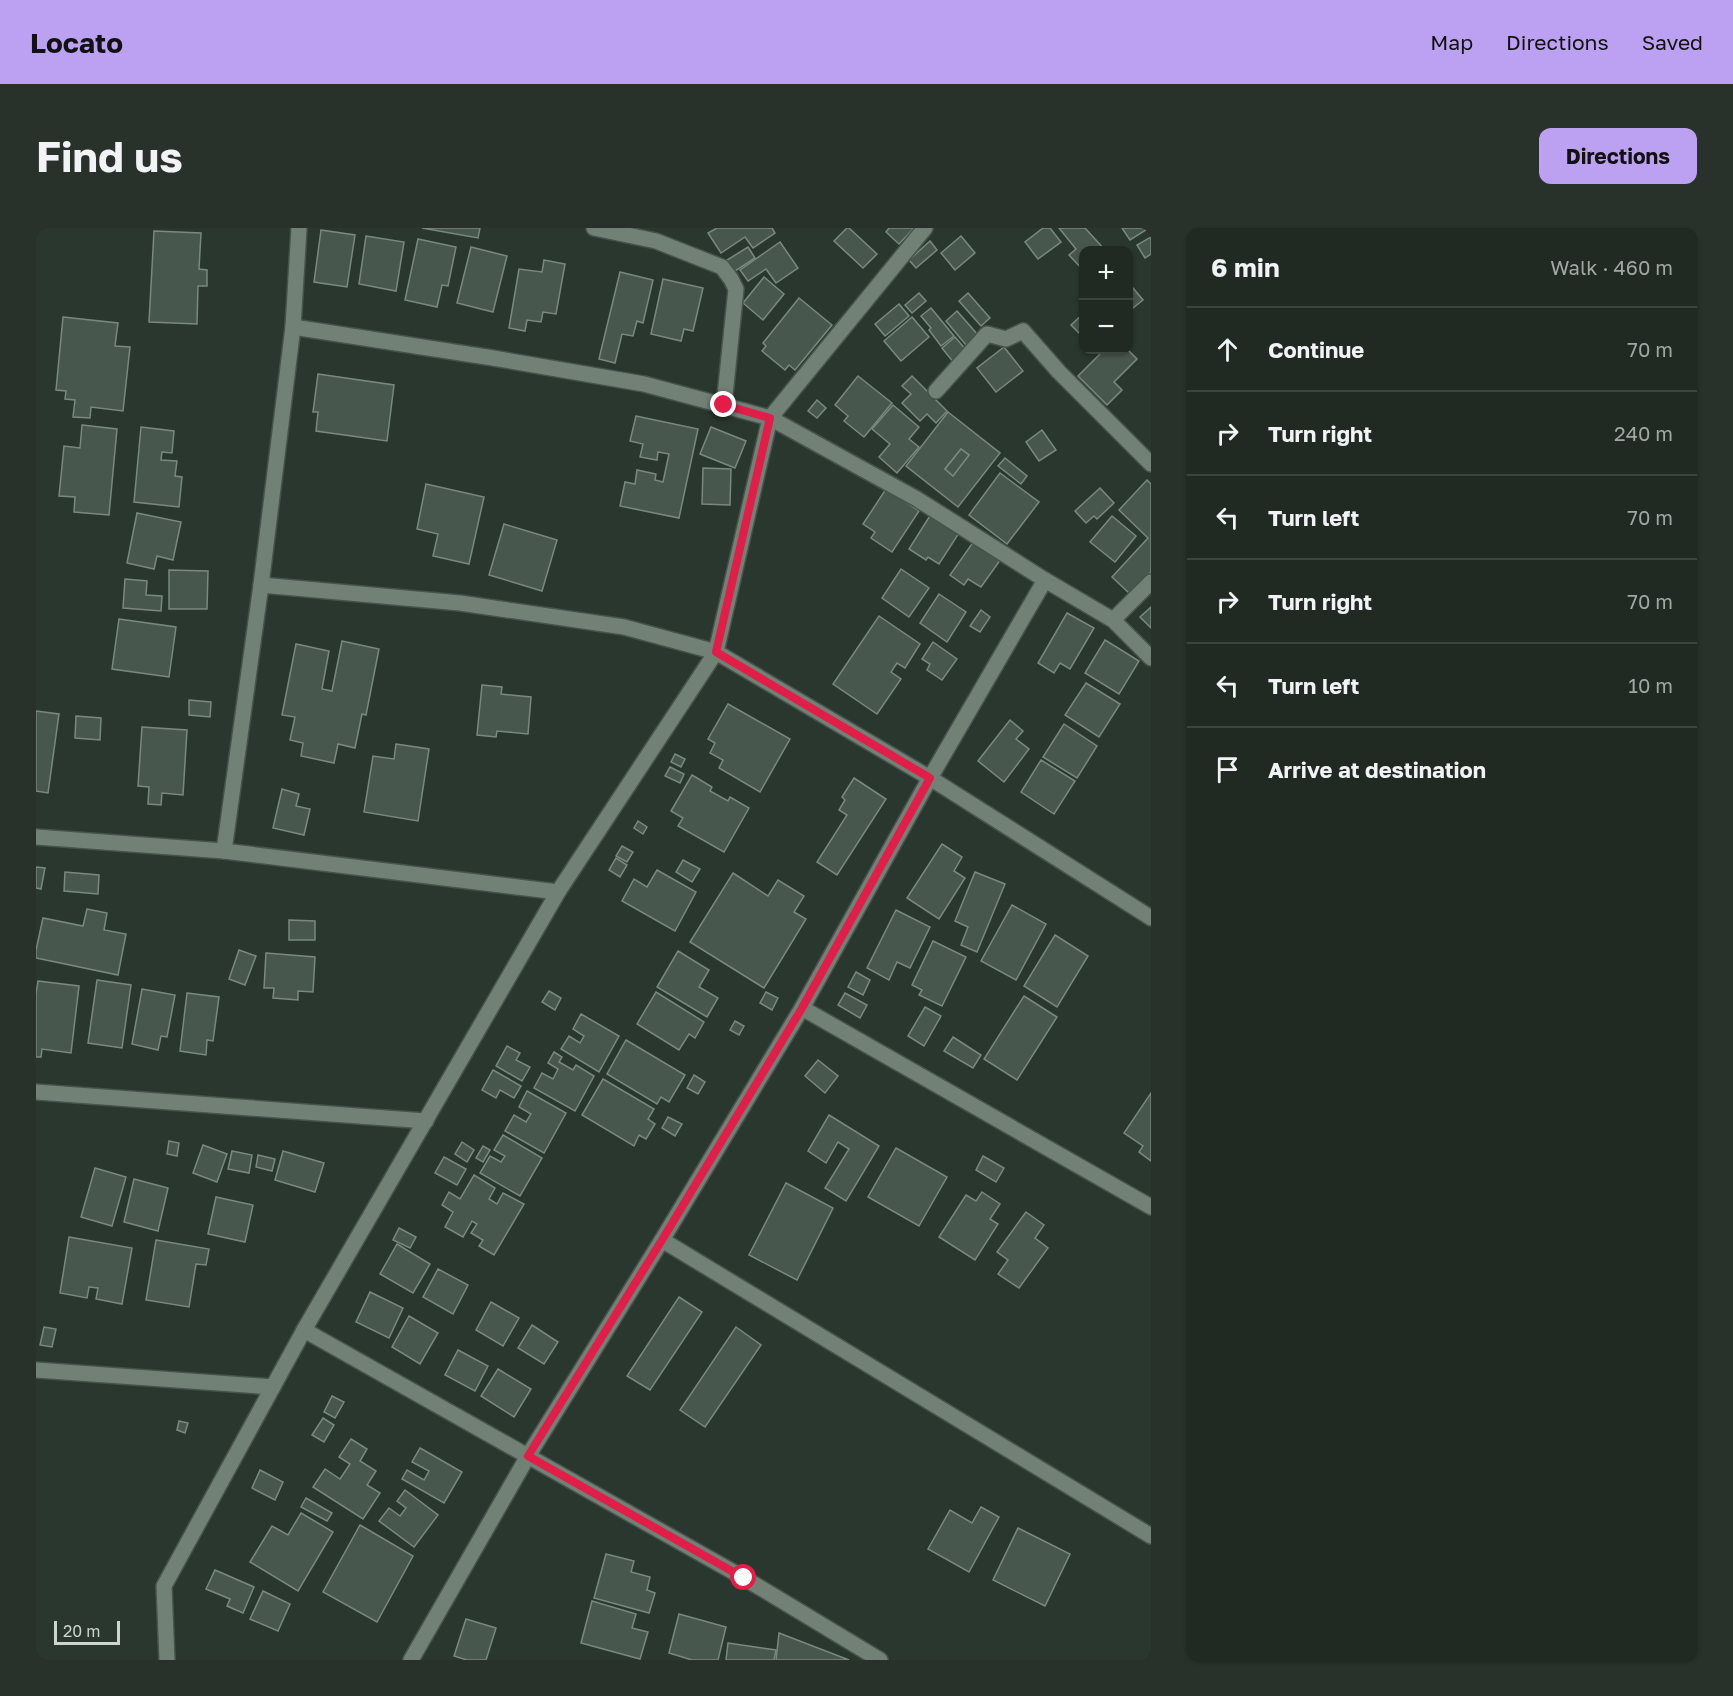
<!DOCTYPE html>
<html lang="en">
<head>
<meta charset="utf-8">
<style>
	body { margin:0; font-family:"Golos Text",sans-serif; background:#28312a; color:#f1f3f6 }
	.controls { position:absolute; right:18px; top:18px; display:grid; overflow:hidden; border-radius:12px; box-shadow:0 2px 4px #0004 }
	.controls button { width:54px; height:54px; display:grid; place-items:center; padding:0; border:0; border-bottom:2px solid #3d4540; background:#202922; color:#f1f3f6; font:30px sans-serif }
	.scale { position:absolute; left:18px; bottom:15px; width:66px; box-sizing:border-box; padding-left:6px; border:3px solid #ccd5ce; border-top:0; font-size:16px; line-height:21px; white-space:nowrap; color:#ccd5ce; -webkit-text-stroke:4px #2a372e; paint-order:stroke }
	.stop { position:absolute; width:18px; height:18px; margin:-14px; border:4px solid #e11d48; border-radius:50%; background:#fff }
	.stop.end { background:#e11d48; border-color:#fff; box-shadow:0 2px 6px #0008 }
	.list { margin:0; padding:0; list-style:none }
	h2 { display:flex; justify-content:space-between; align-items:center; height:78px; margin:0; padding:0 24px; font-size:26px }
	h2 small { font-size:20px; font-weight:400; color:#a2a6a5 }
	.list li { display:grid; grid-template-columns:39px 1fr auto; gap:18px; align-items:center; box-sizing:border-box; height:84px; padding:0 24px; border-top:2px solid #3d4540 }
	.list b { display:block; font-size:22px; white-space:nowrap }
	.list em { font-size:20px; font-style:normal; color:#a2a6a5 }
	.icon { flex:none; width:33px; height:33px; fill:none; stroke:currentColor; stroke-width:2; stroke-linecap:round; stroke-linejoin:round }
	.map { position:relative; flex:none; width:1115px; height:1432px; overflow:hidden; border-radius:12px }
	header { display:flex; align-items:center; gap:36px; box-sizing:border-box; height:84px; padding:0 30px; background:#bca0f2; color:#111 }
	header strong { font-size:28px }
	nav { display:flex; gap:33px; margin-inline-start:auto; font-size:21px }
	.intro { display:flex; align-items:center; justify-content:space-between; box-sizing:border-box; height:144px; padding:0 36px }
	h1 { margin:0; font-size:42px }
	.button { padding:15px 27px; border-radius:12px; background:#bca0f2; color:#111; font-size:21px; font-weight:700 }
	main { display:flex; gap:36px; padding:0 36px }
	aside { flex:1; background:#202922; border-radius:12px; box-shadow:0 2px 4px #0004 }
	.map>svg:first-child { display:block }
	.building { fill:#48574d; stroke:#7a897e; stroke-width:1.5; fill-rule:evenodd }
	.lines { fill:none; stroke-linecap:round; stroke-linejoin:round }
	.minor-casing { stroke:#46524a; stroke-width:18 }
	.minor { stroke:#728176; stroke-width:15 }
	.route { stroke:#e11d48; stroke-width:8 }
</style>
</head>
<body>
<header>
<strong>Locato</strong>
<nav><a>Map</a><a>Directions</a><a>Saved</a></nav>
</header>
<div class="intro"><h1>Find us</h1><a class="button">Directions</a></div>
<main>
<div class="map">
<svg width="1115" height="1432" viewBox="0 0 1115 1432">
	<rect width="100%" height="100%" fill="#2a372e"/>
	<g class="building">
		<polygon points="386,0 444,0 442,10"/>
		<polygon points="681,0 736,0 739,5 717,20 709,9 685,25 672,5"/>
		<polygon points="811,0 813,0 841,26 827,40 798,13"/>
		<polygon points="853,0 878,0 863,16 850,4"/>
		<polygon points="1007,0 1014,0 1025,14 1002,31 989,14"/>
		<polygon points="1023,0 1049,0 1069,22 1048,22 1047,42 1033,27 1040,21"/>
		<polygon points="1086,0 1113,0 1094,12"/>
		<polygon points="285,2 319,7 311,59 278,54"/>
		<polygon points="118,3 165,5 163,41 171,42 171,58 162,58 161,96 113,94"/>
		<polygon points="330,8 368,14 360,63 323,56"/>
		<polygon points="925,8 939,25 919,42 905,25"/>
		<polygon points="1115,9 1115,26 1109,30 1101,17"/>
		<polygon points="382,11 420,19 412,58 406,57 401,79 369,72"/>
		<polygon points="894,13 901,22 880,40 873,32"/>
		<polygon points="744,14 762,40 740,55 730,41 712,53 704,42"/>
		<polygon points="435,19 471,28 457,84 421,75"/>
		<polygon points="712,19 719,30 696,45 688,34"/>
		<polygon points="508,32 529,36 520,86 507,84 505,94 491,92 489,103 473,100 483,41 506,44"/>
		<polygon points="584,44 617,52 607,95 601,93 597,108 586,106 579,135 563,131"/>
		<polygon points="728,49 748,66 727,92 707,75"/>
		<polygon points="627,51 667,60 657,103 648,101 645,113 615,106"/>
		<polygon points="1092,54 1107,72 1092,84"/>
		<polygon points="883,65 890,73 876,85 869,77"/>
		<polygon points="932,65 954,90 945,98 923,73"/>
		<polygon points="763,70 796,97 759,142 753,137 749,142 726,123 730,118 727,115"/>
		<polygon points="863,76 873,88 849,108 839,96"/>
		<polygon points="895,80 918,108 905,118 893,102 895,100 885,88"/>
		<polygon points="921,83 942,107 930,117 910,93"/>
		<polygon points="1048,85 1048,110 1035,97"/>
		<polygon points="27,89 82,95 79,118 94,119 87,183 55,179 54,190 37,189 39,172 29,171 30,163 20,162"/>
		<polygon points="876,89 893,109 865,133 848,113"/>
		<polygon points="919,109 931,123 918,135 906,120"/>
		<polygon points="968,119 987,143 960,164 941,140"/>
		<polygon points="1060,122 1092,122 1101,131 1078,154 1086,162 1071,177 1042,148 1064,126"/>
		<polygon points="282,146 358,157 351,213 280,203 282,184 277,184"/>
		<polygon points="822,148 856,175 828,209 808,193 812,188 799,177"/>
		<polygon points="876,148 911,183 900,195 891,186 884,193 866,175 875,166 866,158"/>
		<polygon points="781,172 790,180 781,190 772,183"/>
		<polygon points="857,177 883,199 873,211 883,219 861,245 843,229 854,216 836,201"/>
		<path d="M912 184 964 225 922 279 870 238ZM925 221 933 227 917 248 909 241Z"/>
		<polygon points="600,188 662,201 643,290 584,278 589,254 599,256 601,242 620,246 619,252 627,254 633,226 622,224 621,232 604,229 607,216 594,213"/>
		<polygon points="46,197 81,201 73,287 38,284 39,269 23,268 28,218 44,220"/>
		<polygon points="105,199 138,203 136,225 126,224 125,232 141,233 139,248 146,249 143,279 98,274"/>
		<polygon points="675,199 710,213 699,240 664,226"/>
		<polygon points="1006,202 1020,222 1003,233 990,214"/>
		<polygon points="925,221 933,227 917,248 909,241"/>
		<polygon points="969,230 991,248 985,256 962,238"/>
		<polygon points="667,240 695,241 694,277 666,276"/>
		<polygon points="964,245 1003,274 971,316 933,287"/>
		<polygon points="1111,252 1115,256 1115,344 1094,366 1076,349 1112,310 1083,282"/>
		<polygon points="390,256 448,269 433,336 397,328 402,306 381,301"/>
		<polygon points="1064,260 1078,275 1061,291 1058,288 1050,295 1039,283"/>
		<polygon points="850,261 883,283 856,324 835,310 839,304 827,296"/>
		<polygon points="101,285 145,294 137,332 121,328 118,341 91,335"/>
		<polygon points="895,286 923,305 903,336 892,329 890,332 873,321"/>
		<polygon points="1076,288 1100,308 1079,334 1054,314"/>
		<polygon points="468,296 521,312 506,363 453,347"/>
		<polygon points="938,313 965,331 945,359 932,351 928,357 914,347"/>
		<polygon points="865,341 893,360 873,389 846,370"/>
		<polygon points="133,342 172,343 171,381 133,381"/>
		<polygon points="89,351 111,353 110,367 126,368 125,383 87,380"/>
		<polygon points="903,366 930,384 911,414 884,395"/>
		<polygon points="1115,379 1115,400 1104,389"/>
		<polygon points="945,382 954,389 944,404 934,398"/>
		<polygon points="1031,385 1058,400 1034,441 1024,435 1018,445 1002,435"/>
		<polygon points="843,388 884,416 869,440 861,435 855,444 865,451 841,486 797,456"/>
		<polygon points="83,391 140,399 133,449 76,441"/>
		<polygon points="1069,412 1103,433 1083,466 1049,445"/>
		<polygon points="306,413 343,421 330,487 326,486 319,520 302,516 298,535 265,528 267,515 254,512 259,489 246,487 260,416 293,423 286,461 296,463"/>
		<polygon points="897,414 921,431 906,452 891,442 894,436 886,431"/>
		<polygon points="1050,455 1084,476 1063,509 1029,487"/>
		<polygon points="446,457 466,459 465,466 495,469 492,506 461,503 460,509 441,507"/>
		<polygon points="153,472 175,474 174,489 153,487"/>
		<polygon points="692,476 754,511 724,564 683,540 687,532 674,525 679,515 672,511"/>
		<polygon points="0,483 23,486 12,565 0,563"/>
		<polygon points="40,488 65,490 64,512 39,510"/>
		<polygon points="974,492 987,503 980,511 993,521 968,554 942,533"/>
		<polygon points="1028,496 1061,518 1041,550 1007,529"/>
		<polygon points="106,499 151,502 147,567 126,565 125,577 112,576 113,559 102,558"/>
		<polygon points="360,516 393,521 382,593 328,584 337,528 358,531"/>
		<polygon points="639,526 649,531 645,539 635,534"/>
		<polygon points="1005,532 1039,553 1018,586 985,564"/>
		<polygon points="634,539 648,546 644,555 629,548"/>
		<polygon points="656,547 676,559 674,563 692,573 694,569 713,580 688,624 642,598 647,590 635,583"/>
		<polygon points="818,550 850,571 801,647 781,634 811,587 803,582 809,572 806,569"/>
		<polygon points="246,561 263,566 260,578 274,581 268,607 237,600"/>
		<polygon points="602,593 611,599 607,606 598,600"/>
		<polygon points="906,616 926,629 918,643 929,650 903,691 871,670"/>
		<polygon points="586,618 597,624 591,634 580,628"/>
		<polygon points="580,630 591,637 584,649 573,642"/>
		<polygon points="647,632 664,641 656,654 640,644"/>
		<polygon points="0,639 9,640 5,661 0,660"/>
		<polygon points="621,642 660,664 639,703 586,673 598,651 611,659"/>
		<polygon points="29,644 63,647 62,666 28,663"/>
		<polygon points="939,644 969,656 941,724 925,717 932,699 919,693"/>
		<polygon points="697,645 732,668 742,652 768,668 758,684 770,691 728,760 654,714"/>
		<polygon points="976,677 1010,696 980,752 945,733"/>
		<polygon points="51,681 71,685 68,702 90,706 82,747 0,730 0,722 7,690 47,698"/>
		<polygon points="860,682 894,699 874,740 861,734 853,752 831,740"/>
		<polygon points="253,692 279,693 279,712 253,712"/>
		<polygon points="1019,707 1052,728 1021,779 988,758"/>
		<polygon points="897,713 930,729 906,778 883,767 886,762 876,757"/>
		<polygon points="203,722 220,728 209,757 193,751"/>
		<polygon points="642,723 673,742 663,759 682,770 671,789 621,759"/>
		<polygon points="230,725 279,729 277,764 262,763 262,772 237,770 238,760 228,760"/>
		<polygon points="820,744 834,752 827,767 812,759"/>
		<polygon points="61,752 95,757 86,820 52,815"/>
		<polygon points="2,753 43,758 35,825 6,821 5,829 0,829 0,766"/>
		<polygon points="106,761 139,767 131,809 125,808 122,822 96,816"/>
		<polygon points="513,763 525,770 519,782 506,774"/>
		<polygon points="620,764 668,794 659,810 653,806 643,822 601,796"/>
		<polygon points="730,764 742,770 736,782 724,775"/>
		<polygon points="151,765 183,769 177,813 171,812 170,827 144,823"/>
		<polygon points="809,765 831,777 824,790 802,777"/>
		<polygon points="988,768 1021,789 981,852 948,831"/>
		<polygon points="889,779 905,788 888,818 872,808"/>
		<polygon points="545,786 583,808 563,844 525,821 533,808 544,815 548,808 537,801"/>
		<polygon points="699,793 708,798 703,807 694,802"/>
		<polygon points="917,809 945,827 937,840 908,823"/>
		<polygon points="590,812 649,847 633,874 625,869 621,876 571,846"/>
		<polygon points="471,818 484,825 480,832 494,839 486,853 460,838"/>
		<polygon points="518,824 526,829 523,834 537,842 540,837 558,848 539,883 498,860 506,845 517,851 522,841 512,835"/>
		<polygon points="782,832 802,848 789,865 769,848"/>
		<polygon points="457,842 485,858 478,870 464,862 460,870 446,862"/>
		<polygon points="658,847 669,854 662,866 651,860"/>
		<polygon points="567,851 618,881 612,891 619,896 610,911 603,907 598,918 546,887"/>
		<polygon points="491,863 530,885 508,925 469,903 478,887 490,894 495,886 483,879"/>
		<polygon points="1115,865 1115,933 1103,924 1107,918 1088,905"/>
		<polygon points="793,887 843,918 810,973 789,960 813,921 802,914 790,935 772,923"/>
		<polygon points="632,889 646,896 639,908 626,900"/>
		<polygon points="467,907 506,930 484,968 444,945 454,928 465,934 469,928 458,922"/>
		<polygon points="133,913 143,915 141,928 131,926"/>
		<polygon points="426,914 438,922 431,934 419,926"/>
		<polygon points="167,917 191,926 181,954 157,945"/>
		<polygon points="447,918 454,922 447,934 440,930"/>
		<polygon points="860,920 911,949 883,998 832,969"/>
		<polygon points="196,923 216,927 213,945 192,941"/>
		<polygon points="247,923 288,935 279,964 239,952"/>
		<polygon points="222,927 239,931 236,943 220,939"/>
		<polygon points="947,928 968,940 960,954 940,942"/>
		<polygon points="408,929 430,941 421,957 399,945"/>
		<polygon points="59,940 90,949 76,998 45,989"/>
		<polygon points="438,947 459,960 453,971 461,976 467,965 488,976 458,1027 443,1018 447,1012 435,1005 441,996 436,993 427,1009 409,999 417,984 406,977 413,964 424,971"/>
		<polygon points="98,951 132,960 122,1003 88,994"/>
		<polygon points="750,955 797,980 761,1052 713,1027"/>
		<polygon points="946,964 964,976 954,991 962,996 939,1032 903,1009 930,967 940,973"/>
		<polygon points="180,969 217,977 209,1014 172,1006"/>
		<polygon points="990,984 1008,997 999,1010 1012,1020 983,1060 962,1046 972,1032 961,1024"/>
		<polygon points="363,1000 380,1009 374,1020 357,1012"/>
		<polygon points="33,1009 96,1020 86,1076 60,1071 62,1060 53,1059 51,1070 24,1065"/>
		<polygon points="120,1012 173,1021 170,1037 160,1036 153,1079 110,1072"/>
		<polygon points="361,1016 394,1036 377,1065 344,1046"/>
		<polygon points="402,1041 432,1057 417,1086 387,1069"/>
		<polygon points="334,1064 367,1080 353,1110 320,1094"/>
		<polygon points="643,1069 666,1084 614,1162 591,1148"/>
		<polygon points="455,1074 483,1090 467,1118 440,1102"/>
		<polygon points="373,1088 402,1105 384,1136 356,1119"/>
		<polygon points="496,1097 522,1114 508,1136 482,1120"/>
		<polygon points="8,1099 20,1101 16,1119 4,1117"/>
		<polygon points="700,1099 725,1117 669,1199 644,1182"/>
		<polygon points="422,1122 452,1138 439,1163 409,1147"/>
		<polygon points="462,1141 495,1161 478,1189 445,1168"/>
		<polygon points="296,1168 308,1174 299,1190 288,1184"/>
		<polygon points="287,1190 298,1197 288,1214 276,1207"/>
		<polygon points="143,1193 152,1195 149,1205 141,1202"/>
		<polygon points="315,1211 331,1221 324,1233 340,1243 331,1257 344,1265 327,1291 277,1259 289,1241 304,1251 314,1236 303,1229"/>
		<polygon points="384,1220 426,1244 408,1275 366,1251 371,1242 388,1252 393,1243 376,1234"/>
		<polygon points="224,1242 247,1254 239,1272 216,1260"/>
		<polygon points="369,1262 402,1287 378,1319 343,1293 353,1280 364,1288 370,1280 361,1273"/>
		<polygon points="270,1270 296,1285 291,1293 265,1279"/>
		<polygon points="945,1279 963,1289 933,1344 892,1321 914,1282 936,1295"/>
		<polygon points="265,1285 297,1304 262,1363 214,1334 236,1298 252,1307"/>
		<polygon points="324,1297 377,1328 341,1394 287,1364"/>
		<polygon points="982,1300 1034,1326 1009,1378 957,1352"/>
		<polygon points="570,1326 598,1333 595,1344 614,1349 611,1362 619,1365 613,1385 558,1370"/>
		<polygon points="179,1342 218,1359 207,1385 191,1378 194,1371 170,1361"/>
		<polygon points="227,1363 254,1376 242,1403 214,1391"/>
		<polygon points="556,1373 600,1386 596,1400 612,1404 604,1431 545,1415"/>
		<polygon points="643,1386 690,1399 682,1432 656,1432 633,1425"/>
		<polygon points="430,1391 460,1400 450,1432 431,1432 418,1428"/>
		<polygon points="743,1405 813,1432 740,1432"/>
		<polygon points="692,1415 740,1422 738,1432 690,1432"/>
	</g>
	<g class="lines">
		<g class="minor-casing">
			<g id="minor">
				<polyline points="558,0 620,13 686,39 695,51 700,61 688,177"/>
				<polyline points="257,99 457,130 608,156 734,190 881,271 1009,352"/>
				<polyline points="900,163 951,106 970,111 987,103 1023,144 1115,236"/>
				<polyline points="225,357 424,375 588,399 680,424 894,550 1115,690"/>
				<polyline points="1077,392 1115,354"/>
				<polyline points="0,609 188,623 522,664"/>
				<polyline points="188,623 225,357 257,99 263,0"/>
				<polyline points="766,780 1115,979"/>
				<polyline points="0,864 390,893"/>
				<polyline points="626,1012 1115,1308"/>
				<polyline points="268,1102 708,1350 844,1432"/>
				<polyline points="0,1142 237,1159"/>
				<polyline points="131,1432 128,1358 268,1102 522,664 680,424 734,190 889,0"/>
				<polyline points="375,1432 492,1228 626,1012 766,780 894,550 1009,352 1077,392 1115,430"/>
			</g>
		</g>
		<use href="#minor" class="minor"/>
	</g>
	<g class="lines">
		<polyline class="route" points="688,177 734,190 680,424 894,550 766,780 626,1012 492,1228 708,1350"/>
	</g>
</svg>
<div class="controls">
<button>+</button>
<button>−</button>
</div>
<div class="scale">20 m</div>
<div class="stop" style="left:708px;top:1350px"></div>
<div class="stop end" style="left:688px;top:177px"></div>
</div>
<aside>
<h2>6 min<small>Walk · 460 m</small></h2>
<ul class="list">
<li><svg class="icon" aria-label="ahead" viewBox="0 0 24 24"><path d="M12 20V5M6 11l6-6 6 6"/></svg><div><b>Continue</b></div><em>70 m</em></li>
<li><svg class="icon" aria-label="right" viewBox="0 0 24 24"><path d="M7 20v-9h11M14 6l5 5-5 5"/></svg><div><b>Turn right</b></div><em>240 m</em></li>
<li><svg class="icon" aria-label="left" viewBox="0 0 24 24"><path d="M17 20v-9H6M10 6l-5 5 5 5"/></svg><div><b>Turn left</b></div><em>70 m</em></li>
<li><svg class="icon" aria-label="right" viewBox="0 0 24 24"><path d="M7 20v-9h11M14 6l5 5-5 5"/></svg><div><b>Turn right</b></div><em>70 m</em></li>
<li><svg class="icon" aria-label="left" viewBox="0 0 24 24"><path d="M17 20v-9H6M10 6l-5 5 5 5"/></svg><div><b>Turn left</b></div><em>10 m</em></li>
<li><svg class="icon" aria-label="arrive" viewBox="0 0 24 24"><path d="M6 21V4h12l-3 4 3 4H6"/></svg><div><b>Arrive at destination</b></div></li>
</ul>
</aside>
</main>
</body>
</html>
